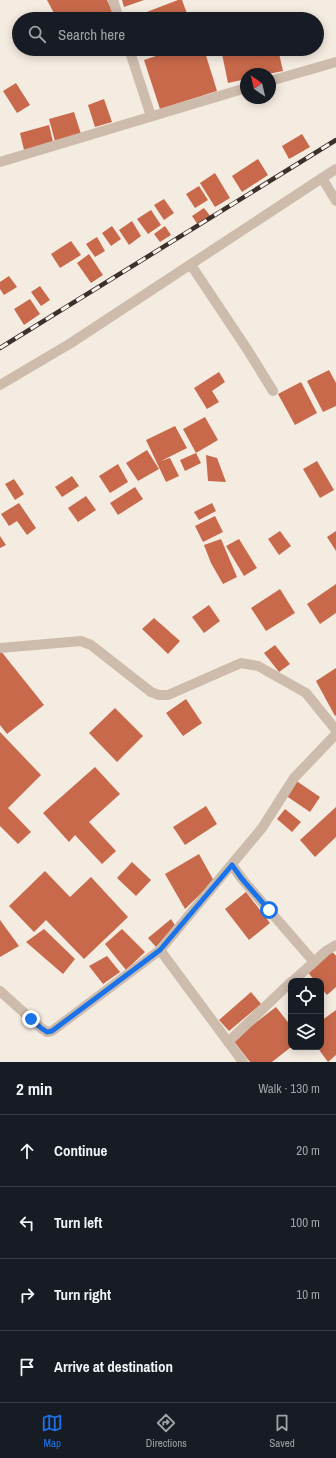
<!DOCTYPE html>
<html lang="en">
<head>
<meta charset="utf-8">
<style>
	body { margin:0; font-family:"Archivo Narrow",sans-serif; background:#242831; color:#f1f3f6 }
	.controls { position:absolute; right:12px; bottom:12px; display:grid; overflow:hidden; border-radius:8px; box-shadow:0 2px 10px #0003 }
	.controls button { width:36px; height:36px; display:grid; place-items:center; padding:0; border:0; border-bottom:1px solid #363941; background:#171b24; color:#f1f3f6; font:20px sans-serif }
	.compass { position:absolute; left:240px; top:68px; width:36px; height:36px; border-radius:50%; background:#171b24; box-shadow:0 2px 10px #0003; rotate:326deg }
	.stop { position:absolute; width:12px; height:12px; margin:-9px; border:3px solid #1a73e8; border-radius:50%; background:#fff }
	.stop.end { background:#1a73e8; border-color:#fff; box-shadow:0 1px 4px #0008 }
	.list { margin:0; padding:0; list-style:none }
	h2 { display:flex; justify-content:space-between; align-items:center; height:52px; margin:0; padding:0 16px; font-size:17px }
	h2 small { font-size:13px; font-weight:400; color:#9ea1a6 }
	.list li { display:grid; grid-template-columns:26px 1fr auto; gap:12px; align-items:center; box-sizing:border-box; height:72px; padding:0 16px; border-top:1px solid #363941 }
	.list b { display:block; font-size:15px; white-space:nowrap }
	.list em { font-size:13px; font-style:normal; color:#9ea1a6 }
	.icon { flex:none; width:22px; height:22px; fill:none; stroke:currentColor; stroke-width:2; stroke-linecap:round; stroke-linejoin:round }
	.map { position:relative; flex:none; width:336px; height:1062px; overflow:hidden }
	.search { position:absolute; background:#171b24; box-shadow:0 2px 10px #0003; left:12px; right:12px; top:12px; height:44px; display:flex; align-items:center; gap:10px; box-sizing:border-box; padding:0 14px; border-radius:22px; color:#9ea1a6; font-size:15px }
	.sheet { height:340px; background:#171b24 }
	nav { display:flex; justify-content:space-around; align-items:center; box-sizing:border-box; height:56px; border-top:1px solid #363941; background:#171b24; font-size:11px; color:#9ea1a6 }
	nav a { display:grid; justify-items:center; gap:2px }
	nav .on { color:#1a73e8 }
	.map>svg:first-child { display:block }
	.building { fill:#c8694b }
	.lines { fill:none; stroke-linecap:round; stroke-linejoin:round }
	.street { stroke:#cdbbac; stroke-width:10 }
	.rail-casing { stroke:#3b302b; stroke-width:4.5 }
	.rail { stroke:#fbf5ee; stroke-width:3; stroke-dasharray:9; stroke-linecap:butt }
	.route { stroke:#1a73e8; stroke-width:5 }
</style>
</head>
<body>
<div class="map">
<svg width="336" height="1062" viewBox="0 0 336 1062">
	<rect width="100%" height="100%" fill="#f4ebe1"/>
	<g class="building">
		<polygon points="47,0 107,0 113,12 99,19 57,19"/>
		<polygon points="122,0 144,0 124,7"/>
		<polygon points="178,0 182,0 189,19 132,19 131,18"/>
		<polygon points="143,49 158,49 145,54"/>
		<polygon points="177,49 204,49 217,91 160,109 144,60"/>
		<polygon points="221,49 278,49 283,71 268,74 246,74 246,79 228,83"/>
		<polygon points="16,83 30,105 17,113 3,91"/>
		<polygon points="104,99 112,122 95,127 88,105"/>
		<polygon points="74,112 81,134 55,141 49,119"/>
		<polygon points="49,125 53,142 24,150 20,133"/>
		<polygon points="302,134 310,147 289,159 282,146"/>
		<polygon points="258,159 268,175 242,192 232,176"/>
		<polygon points="215,173 230,198 215,207 200,183"/>
		<polygon points="199,186 208,200 195,208 186,194"/>
		<polygon points="164,199 174,213 164,220 154,205"/>
		<polygon points="204,208 211,217 198,225 192,216"/>
		<polygon points="151,210 161,225 148,234 137,219"/>
		<polygon points="132,221 141,236 129,245 119,230"/>
		<polygon points="112,226 121,239 111,246 102,233"/>
		<polygon points="165,226 171,235 160,242 154,234"/>
		<polygon points="97,237 105,251 95,257 86,244"/>
		<polygon points="71,241 81,255 60,268 51,254"/>
		<polygon points="89,254 103,275 91,283 77,263"/>
		<polygon points="9,276 17,287 4,295 0,289 0,282"/>
		<polygon points="40,286 50,300 41,306 31,292"/>
		<polygon points="30,299 40,314 24,325 14,309"/>
		<polygon points="329,370 336,383 336,406 323,412 307,381"/>
		<polygon points="219,372 225,382 212,391 219,402 207,409 194,388"/>
		<polygon points="301,382 317,413 295,425 278,394"/>
		<polygon points="205,417 218,440 196,453 183,429"/>
		<polygon points="175,426 187,448 161,461 170,458 179,476 166,482 146,440"/>
		<polygon points="147,450 159,469 138,481 126,463"/>
		<polygon points="196,453 201,463 185,471 180,460"/>
		<polygon points="206,455 217,458 226,482 208,481"/>
		<polygon points="317,461 334,490 320,498 303,469"/>
		<polygon points="118,464 128,482 110,493 99,476"/>
		<polygon points="72,476 79,486 62,497 55,487"/>
		<polygon points="14,479 24,494 15,500 5,484"/>
		<polygon points="135,487 143,499 118,515 110,503"/>
		<polygon points="86,496 96,510 78,522 68,508"/>
		<polygon points="19,503 36,528 27,535 17,521 9,526 1,514"/>
		<polygon points="212,503 216,511 199,520 194,512"/>
		<polygon points="215,516 223,532 203,542 195,526"/>
		<polygon points="280,531 291,546 279,555 268,539"/>
		<polygon points="336,531 336,551 327,537"/>
		<polygon points="0,536 6,545 0,548"/>
		<polygon points="221,539 237,577 223,584 211,563 204,545"/>
		<polygon points="239,539 257,568 244,576 226,546"/>
		<polygon points="336,584 336,613 320,624 307,604"/>
		<polygon points="280,589 295,613 266,631 251,608"/>
		<polygon points="209,605 220,621 204,633 192,617"/>
		<polygon points="154,618 180,641 168,654 142,629"/>
		<polygon points="275,645 290,664 279,672 264,653"/>
		<polygon points="0,650 44,705 7,734 0,725"/>
		<polygon points="336,668 336,715 335,716 316,681"/>
		<polygon points="186,699 202,723 183,736 166,713"/>
		<polygon points="115,708 143,736 117,762 89,733"/>
		<polygon points="0,732 41,775 8,808 31,832 18,844 0,826"/>
		<polygon points="95,767 120,794 89,822 116,851 102,864 75,835 69,842 43,813"/>
		<polygon points="295,780 320,797 310,812 285,795"/>
		<polygon points="206,806 217,824 185,845 173,827"/>
		<polygon points="336,807 336,837 315,857 300,840"/>
		<polygon points="285,809 301,822 292,832 277,819"/>
		<polygon points="199,854 214,881 185,909 165,874"/>
		<polygon points="132,862 151,880 136,896 117,878"/>
		<polygon points="45,871 70,897 91,877 128,917 84,959 46,920 34,932 9,906"/>
		<polygon points="246,892 270,923 249,940 225,909"/>
		<polygon points="171,919 176,927 156,947 148,938"/>
		<polygon points="0,920 19,946 0,957"/>
		<polygon points="44,929 75,959 63,974 26,942"/>
		<polygon points="122,929 145,952 126,970 105,944"/>
		<polygon points="331,950 336,956 336,987 327,995 321,988 321,981 315,981 306,970"/>
		<polygon points="107,956 120,972 103,984 89,966"/>
		<polygon points="251,992 261,1004 229,1031 219,1020"/>
		<polygon points="276,1007 291,1026 291,1047 272,1062 250,1062 233,1040"/>
		<polygon points="336,1010 336,1055 328,1062 317,1047 321,1047 321,1021"/>
	</g>
	<g class="lines">
		<g class="street">
			<polyline points="113,0 119,19"/>
			<polyline points="129,49 151,116"/>
			<polyline points="270,81 336,62"/>
			<polyline points="0,162 246,88"/>
			<polyline points="336,169 322,178 336,201"/>
			<polyline points="191,265 247,349 273,391"/>
			<polyline points="0,385 71,343 322,178"/>
			<polyline points="0,648 81,641 91,645 151,692 159,695 168,695 241,663 258,666 306,693 336,730"/>
			<polyline points="232,865 242,879 314,962"/>
			<polyline points="160,950 243,1062"/>
			<polyline points="293,981 326,951 336,945"/>
			<polyline points="0,991 41,1028 47,1032 52,1031 160,950 262,828 294,778 336,734"/>
			<polyline points="228,1042 291,982"/>
		</g>
		<g class="rail-casing">
			<polyline id="rail" points="0,348 336,140"/>
		</g>
		<use href="#rail" class="rail"/>
	</g>
	<g class="lines">
		<polyline class="route" points="31,1019 41,1028 47,1032 52,1031 160,950 232,865 242,879 269,910"/>
	</g>
</svg>
<div class="controls">
<button><svg class="icon" aria-label="locate" viewBox="0 0 24 24"><circle cx="12" cy="12" r="6"/><path d="M12 2v4M12 18v4M2 12h4M18 12h4"/></svg></button>
<button><svg class="icon" aria-label="layers" viewBox="0 0 24 24"><path d="M12 4l9 5-9 5-9-5zM3 14l9 5 9-5"/></svg></button>
</div>
<svg class="compass" viewBox="-18 -18 36 36"><path d="M0-13l5 13h-10z" fill="#e53935"/><path d="M0 13l5-13h-10z" fill="#9ea1a6"/></svg>
<div class="stop" style="left:269px;top:910px"></div>
<div class="stop end" style="left:31px;top:1019px"></div>
<div class="search"><svg class="icon" aria-label="search" viewBox="0 0 24 24"><circle cx="10" cy="10" r="6"/><path d="M15 15l6 6"/></svg>Search here</div>
</div>
<section class="sheet">
<h2>2 min<small>Walk · 130 m</small></h2>
<ul class="list">
<li><svg class="icon" aria-label="ahead" viewBox="0 0 24 24"><path d="M12 20V5M6 11l6-6 6 6"/></svg><div><b>Continue</b></div><em>20 m</em></li>
<li><svg class="icon" aria-label="left" viewBox="0 0 24 24"><path d="M17 20v-9H6M10 6l-5 5 5 5"/></svg><div><b>Turn left</b></div><em>100 m</em></li>
<li><svg class="icon" aria-label="right" viewBox="0 0 24 24"><path d="M7 20v-9h11M14 6l5 5-5 5"/></svg><div><b>Turn right</b></div><em>10 m</em></li>
<li><svg class="icon" aria-label="arrive" viewBox="0 0 24 24"><path d="M6 21V4h12l-3 4 3 4H6"/></svg><div><b>Arrive at destination</b></div></li>
</ul>
</section>
<nav>
<a class="on"><svg class="icon" aria-label="map" viewBox="0 0 24 24"><path d="M3 6l6-2 6 2 6-2v14l-6 2-6-2-6 2zM9 4v14M15 6v14"/></svg>Map</a>
<a><svg class="icon" aria-label="directions" viewBox="0 0 24 24"><path d="M12 3l9 9-9 9-9-9zM9 14v-3h6M13 9l2 2-2 2"/></svg>Directions</a>
<a><svg class="icon" aria-label="saved" viewBox="0 0 24 24"><path d="M7 4h10v16l-5-4-5 4z"/></svg>Saved</a>
</nav>
</body>
</html>
